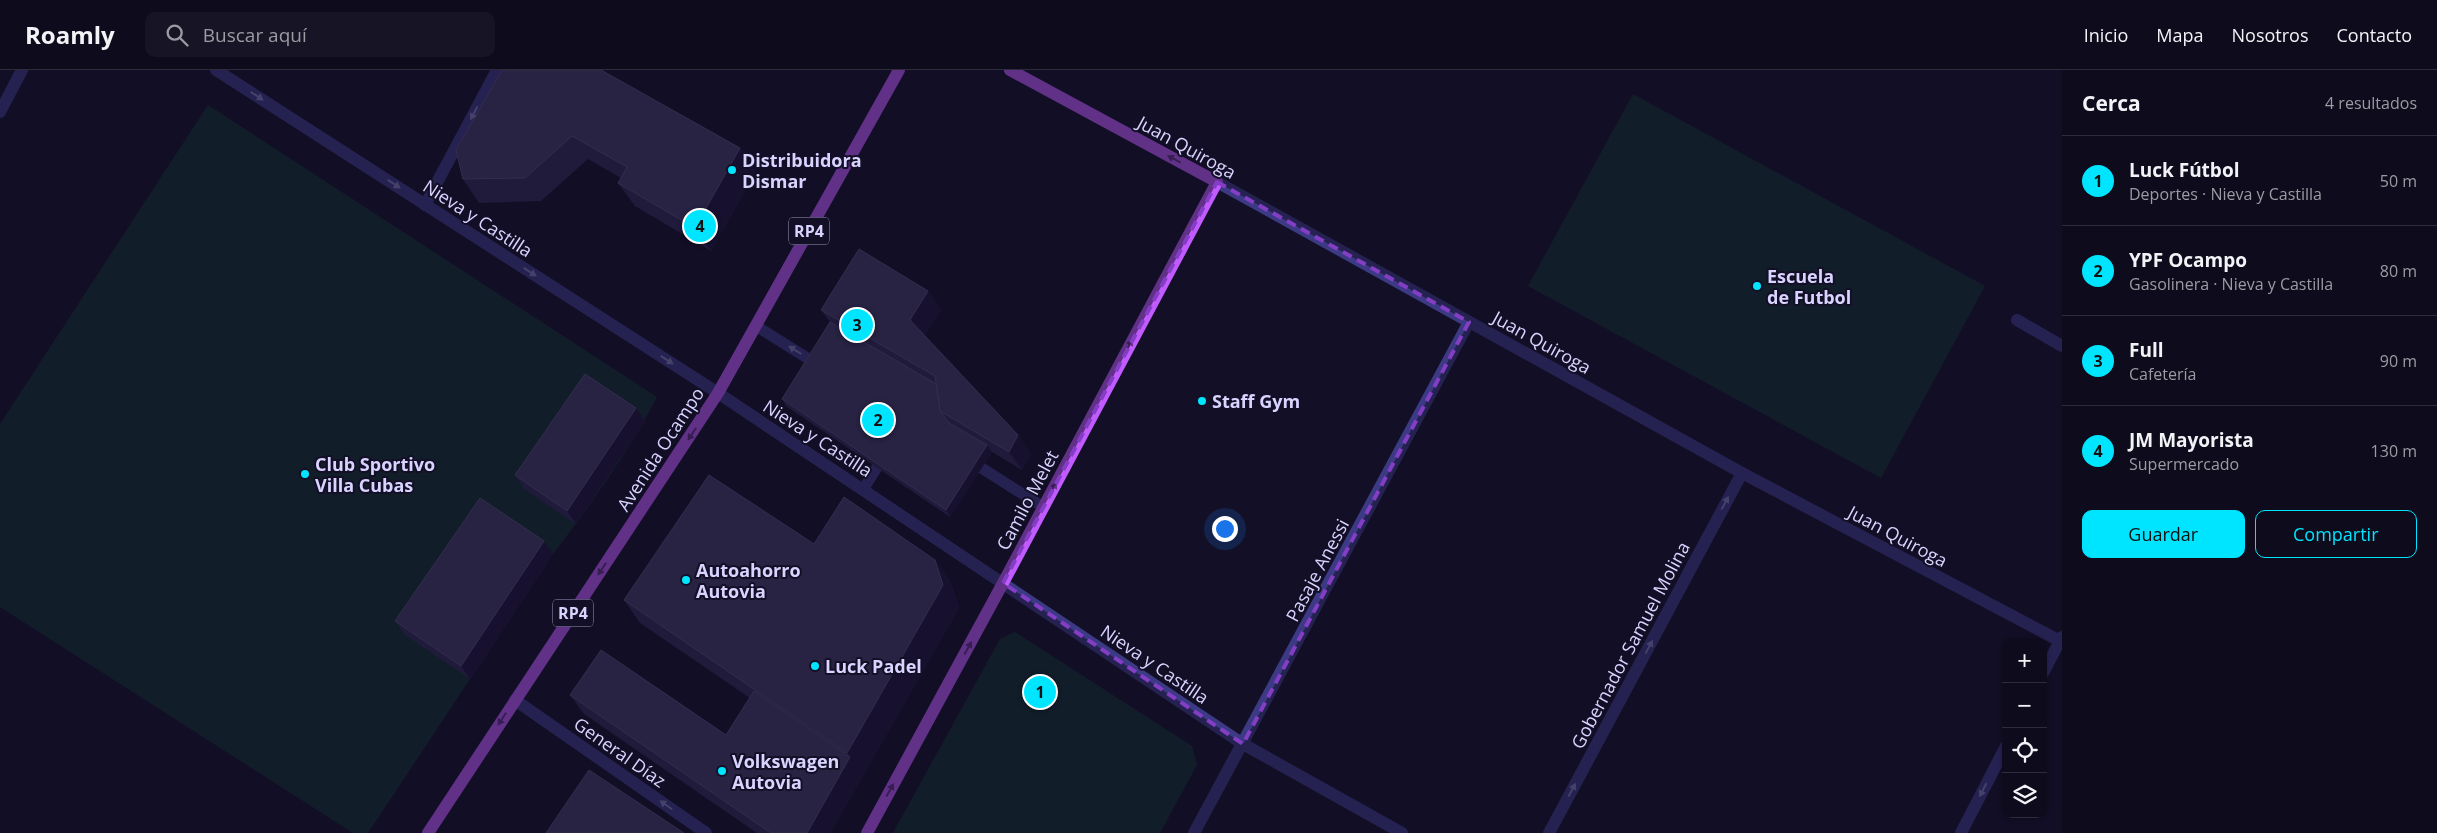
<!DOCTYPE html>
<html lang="es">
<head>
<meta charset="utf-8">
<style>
	body { margin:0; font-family:"Open Sans",sans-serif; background:#171425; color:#f1f3f6 }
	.controls { position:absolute; right:15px; bottom:15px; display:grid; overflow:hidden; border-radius:10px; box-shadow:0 1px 4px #0004 }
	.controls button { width:45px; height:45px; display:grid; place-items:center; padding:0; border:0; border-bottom:1px solid #2e2b3b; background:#0e0b1c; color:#f1f3f6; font:25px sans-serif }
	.you { position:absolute; left:1224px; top:458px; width:18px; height:18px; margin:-12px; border:4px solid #fff; border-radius:50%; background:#1a73e8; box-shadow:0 0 0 8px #1a73e833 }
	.badge { display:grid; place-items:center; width:32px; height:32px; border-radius:50%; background:#00e5ff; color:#111; font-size:16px; font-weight:700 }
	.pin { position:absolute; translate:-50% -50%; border:2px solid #fff; box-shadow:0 1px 5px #0006 }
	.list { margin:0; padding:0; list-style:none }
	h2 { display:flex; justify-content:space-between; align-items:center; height:65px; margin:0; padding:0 20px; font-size:21px }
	h2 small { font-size:16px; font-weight:400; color:#9b9ba3 }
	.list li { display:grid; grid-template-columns:32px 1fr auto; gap:15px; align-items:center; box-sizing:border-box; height:90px; padding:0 20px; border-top:1px solid #2e2b3b }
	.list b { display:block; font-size:19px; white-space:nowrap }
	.list p { margin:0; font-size:16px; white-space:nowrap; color:#9b9ba3 }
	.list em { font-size:16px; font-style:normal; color:#9b9ba3 }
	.actions { display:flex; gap:10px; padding:15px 20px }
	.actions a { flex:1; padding:11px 0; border:1px solid #00e5ff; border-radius:10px; text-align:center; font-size:18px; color:#00e5ff }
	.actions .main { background:#00e5ff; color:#111 }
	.icon { flex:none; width:28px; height:28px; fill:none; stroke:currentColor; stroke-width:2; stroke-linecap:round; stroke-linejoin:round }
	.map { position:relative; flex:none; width:2062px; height:763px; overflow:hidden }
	header { display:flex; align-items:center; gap:30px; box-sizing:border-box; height:70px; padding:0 25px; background:#0e0b1c; border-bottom:1px solid #2e2b3b }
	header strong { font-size:24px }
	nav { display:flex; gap:28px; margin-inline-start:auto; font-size:18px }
	.search { width:350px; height:45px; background:#171425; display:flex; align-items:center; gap:12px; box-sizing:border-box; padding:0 18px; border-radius:10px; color:#9b9ba3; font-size:19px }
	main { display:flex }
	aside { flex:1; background:#0e0b1c }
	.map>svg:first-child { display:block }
	.green { fill:#12302f }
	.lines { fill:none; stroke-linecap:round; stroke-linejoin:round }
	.service { stroke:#3d3a85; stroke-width:11 }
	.minor { stroke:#3d3a85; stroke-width:12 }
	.primary { stroke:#c25bff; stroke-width:12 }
	.wall { fill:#312854 }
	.shaded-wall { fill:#1d163a }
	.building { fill:#433a66; stroke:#5a527e }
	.oneway { fill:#837fbc }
	.oneway2 { fill:#623188 }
	.marked { fill:none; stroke:#843dc5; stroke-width:4; stroke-dasharray:10 6; stroke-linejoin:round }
	.poi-dot { fill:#00e5ff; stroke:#130f26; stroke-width:2 }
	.labels { text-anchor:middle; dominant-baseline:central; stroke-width:4; stroke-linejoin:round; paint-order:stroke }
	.shield { fill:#130f26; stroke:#9e99be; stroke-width:1 }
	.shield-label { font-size:16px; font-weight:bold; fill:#d9d4ff }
	.street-label { font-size:18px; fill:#d9d4ff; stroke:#130f26 }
	.poi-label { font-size:18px; font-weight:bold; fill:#d9d4ff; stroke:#130f26; text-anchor:start }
</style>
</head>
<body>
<header>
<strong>Roamly</strong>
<div class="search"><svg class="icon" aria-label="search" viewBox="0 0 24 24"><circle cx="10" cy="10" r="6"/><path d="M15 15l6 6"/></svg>Buscar aquí</div>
<nav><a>Inicio</a><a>Mapa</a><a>Nosotros</a><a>Contacto</a></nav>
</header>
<main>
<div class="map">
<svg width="2062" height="763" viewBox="0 0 2062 763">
	<rect width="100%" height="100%" fill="#130f26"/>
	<g class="green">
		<polygon points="1633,24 1985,216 1881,408 1528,216"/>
		<path d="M208 35 657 327C628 382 591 435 553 484L368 763H353L0 537V354Z"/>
		<polygon points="1015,562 1192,676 1197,695 1160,763 893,763 1000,569"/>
	</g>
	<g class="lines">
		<g class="service">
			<polyline points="756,256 820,296"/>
			<polyline points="969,390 1043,437"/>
			<polyline points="864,418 884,386"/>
		</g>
		<g class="minor">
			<polyline points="216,0 718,323 1243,674 1402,763"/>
			<polyline points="0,42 22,0"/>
			<polyline points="1217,112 1742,403 2060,571"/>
			<polyline points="425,135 497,0"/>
			<polyline points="2017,250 2062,276"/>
			<polyline points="2043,603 2062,567"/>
			<polyline points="515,630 706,763"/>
			<polyline points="1194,763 1469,252"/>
			<polyline points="1549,763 1742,403"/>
			<polyline points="1961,763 2006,676"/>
		</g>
		<g class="primary">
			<polyline points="428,763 718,323 899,0"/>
			<polyline points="867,763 1003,513 1217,112 1010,0"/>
		</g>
	</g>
	<g class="wall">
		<polygon points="502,0 756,101 711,181 635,136 618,113 621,108 588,89 541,131 479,133 463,109"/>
		<polygon points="928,221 941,239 924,266 1018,365 1031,384 1022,400 992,382 950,447 786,336 782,329 830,252 821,240"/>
		<polygon points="645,351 576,454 524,419 515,405"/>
		<polygon points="544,471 553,484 470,609 405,565 395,551"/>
		<polygon points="814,474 935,490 951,513 959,538 830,763 757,763 584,644 570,625 726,665 750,628 640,553 624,530"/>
	</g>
	<g class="shaded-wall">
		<polygon points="740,78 756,101 711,181 695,158"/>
		<polygon points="928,221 941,239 923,269 910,250"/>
		<polygon points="636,338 645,351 576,454 567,441"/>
		<polygon points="1018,365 1031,384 1022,400 1009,382"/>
		<polygon points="987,375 992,382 950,447 946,440"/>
		<polygon points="544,471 553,484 470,609 461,596"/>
		<polygon points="935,490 951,513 959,538 830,763 807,763 850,687 847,683"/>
	</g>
	<g class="building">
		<polygon points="502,0 601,0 740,78 695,158 618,113 627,97 572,66 525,108 463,109 456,80"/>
		<polygon points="859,179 928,221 910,250 1018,365 1009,382 940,341 935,306 821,240"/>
		<polygon points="830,252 936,314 940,341 949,353 987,375 946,440 782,329"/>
		<polygon points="585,304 636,338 567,441 515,405"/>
		<polygon points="709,405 814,474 844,427 935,490 943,515 847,683 624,530"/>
		<polygon points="480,428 544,471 461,596 395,551"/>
		<polygon points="601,580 726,665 754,621 850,687 807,763 771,763 570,625"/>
		<polygon points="589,700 684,763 546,763"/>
	</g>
	<defs><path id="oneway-solid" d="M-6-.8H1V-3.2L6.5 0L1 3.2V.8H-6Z" transform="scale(1.25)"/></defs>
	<g class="oneway">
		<use href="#oneway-solid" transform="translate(257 26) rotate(33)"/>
		<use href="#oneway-solid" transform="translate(474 43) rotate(118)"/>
		<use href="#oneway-solid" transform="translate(394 114) rotate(33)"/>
		<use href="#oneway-solid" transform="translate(530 202) rotate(33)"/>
		<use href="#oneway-solid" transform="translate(795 280) rotate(-148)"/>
		<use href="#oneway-solid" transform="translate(667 290) rotate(33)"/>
		<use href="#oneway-solid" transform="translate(1725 433) rotate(-62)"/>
		<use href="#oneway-solid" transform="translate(1649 577) rotate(-62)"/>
		<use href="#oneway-solid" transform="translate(1572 720) rotate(-62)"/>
		<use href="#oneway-solid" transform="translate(1983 720) rotate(117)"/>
		<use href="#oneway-solid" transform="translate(666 735) rotate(-145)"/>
	</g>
	<g class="oneway2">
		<use href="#oneway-solid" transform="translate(1174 89) rotate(-152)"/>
		<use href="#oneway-solid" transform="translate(1129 276) rotate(-62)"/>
		<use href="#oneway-solid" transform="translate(692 364) rotate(124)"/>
		<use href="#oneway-solid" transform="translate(1053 419) rotate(-62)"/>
		<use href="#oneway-solid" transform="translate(602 499) rotate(124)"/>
		<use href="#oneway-solid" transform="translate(968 578) rotate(-61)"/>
		<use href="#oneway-solid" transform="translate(502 649) rotate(123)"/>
		<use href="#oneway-solid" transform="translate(890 720) rotate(-61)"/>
	</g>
	<path d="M0 0H2062V763H0ZM1217 112 1469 252 1243 674 1003 513Z" fill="#130f26" fill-opacity=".55" fill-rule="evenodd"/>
	<path class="marked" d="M1217 112 1469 252 1243 674 1003 513Z"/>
	<g class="poi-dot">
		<circle cx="732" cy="100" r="5"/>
		<circle cx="1757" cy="216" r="5"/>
		<circle cx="1202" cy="331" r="5"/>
		<circle cx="305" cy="404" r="5"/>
		<circle cx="686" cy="510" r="5"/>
		<circle cx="815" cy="596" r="5"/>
		<circle cx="722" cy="701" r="5"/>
	</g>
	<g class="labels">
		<g class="shield">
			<rect x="789" y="147.5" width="40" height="27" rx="4"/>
			<rect x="553" y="529.5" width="40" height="27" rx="4"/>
		</g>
		<g class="shield-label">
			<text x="809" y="161">RP4</text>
			<text x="573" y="543">RP4</text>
		</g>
		<g class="street-label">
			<text transform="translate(1187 77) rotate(29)">Juan Quiroga</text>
			<text transform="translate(478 148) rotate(33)">Nieva y Castilla</text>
			<text transform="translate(1542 272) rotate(29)">Juan Quiroga</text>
			<text transform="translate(818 368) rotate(33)">Nieva y Castilla</text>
			<text transform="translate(660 379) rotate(-57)">Avenida Ocampo</text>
			<text transform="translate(1027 430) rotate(-62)">Camilo Melet</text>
			<text transform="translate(1898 466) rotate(28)">Juan Quiroga</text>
			<text transform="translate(1317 500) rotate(-62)">Pasaje Anessi</text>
			<text transform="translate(1630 575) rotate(-62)">Gobernador Samuel Molina</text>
			<text transform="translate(1155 594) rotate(34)">Nieva y Castilla</text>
			<text transform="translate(620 682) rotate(35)">General Díaz</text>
		</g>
		<g class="poi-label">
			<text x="742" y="90">Distribuidora<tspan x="742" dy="21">Dismar</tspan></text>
			<text x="1767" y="206">Escuela<tspan x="1767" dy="21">de Futbol</tspan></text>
			<text x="1212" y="331">Staff Gym</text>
			<text x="315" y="394">Club Sportivo<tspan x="315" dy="21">Villa Cubas</tspan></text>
			<text x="696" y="500">Autoahorro<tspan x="696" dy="21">Autovia</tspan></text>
			<text x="825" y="596">Luck Padel</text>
			<text x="732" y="691">Volkswagen<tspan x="732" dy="21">Autovia</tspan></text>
		</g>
	</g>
</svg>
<div class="controls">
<button>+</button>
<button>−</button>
<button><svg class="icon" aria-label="locate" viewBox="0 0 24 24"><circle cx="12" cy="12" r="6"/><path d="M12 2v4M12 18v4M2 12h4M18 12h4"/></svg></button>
<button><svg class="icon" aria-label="layers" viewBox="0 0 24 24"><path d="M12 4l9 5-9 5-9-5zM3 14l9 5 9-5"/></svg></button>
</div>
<div class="you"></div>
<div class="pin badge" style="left:1040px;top:622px">1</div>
<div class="pin badge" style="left:878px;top:350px">2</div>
<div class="pin badge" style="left:857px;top:255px">3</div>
<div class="pin badge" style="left:700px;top:156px">4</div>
</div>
<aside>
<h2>Cerca<small>4 resultados</small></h2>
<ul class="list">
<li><span class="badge">1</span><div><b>Luck Fútbol</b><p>Deportes · Nieva y Castilla</p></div><em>50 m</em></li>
<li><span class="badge">2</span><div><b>YPF Ocampo</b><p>Gasolinera · Nieva y Castilla</p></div><em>80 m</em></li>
<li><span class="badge">3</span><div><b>Full</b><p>Cafetería</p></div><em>90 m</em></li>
<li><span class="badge">4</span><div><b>JM Mayorista</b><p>Supermercado</p></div><em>130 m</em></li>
</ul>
<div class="actions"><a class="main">Guardar</a><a>Compartir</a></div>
</aside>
</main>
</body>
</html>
